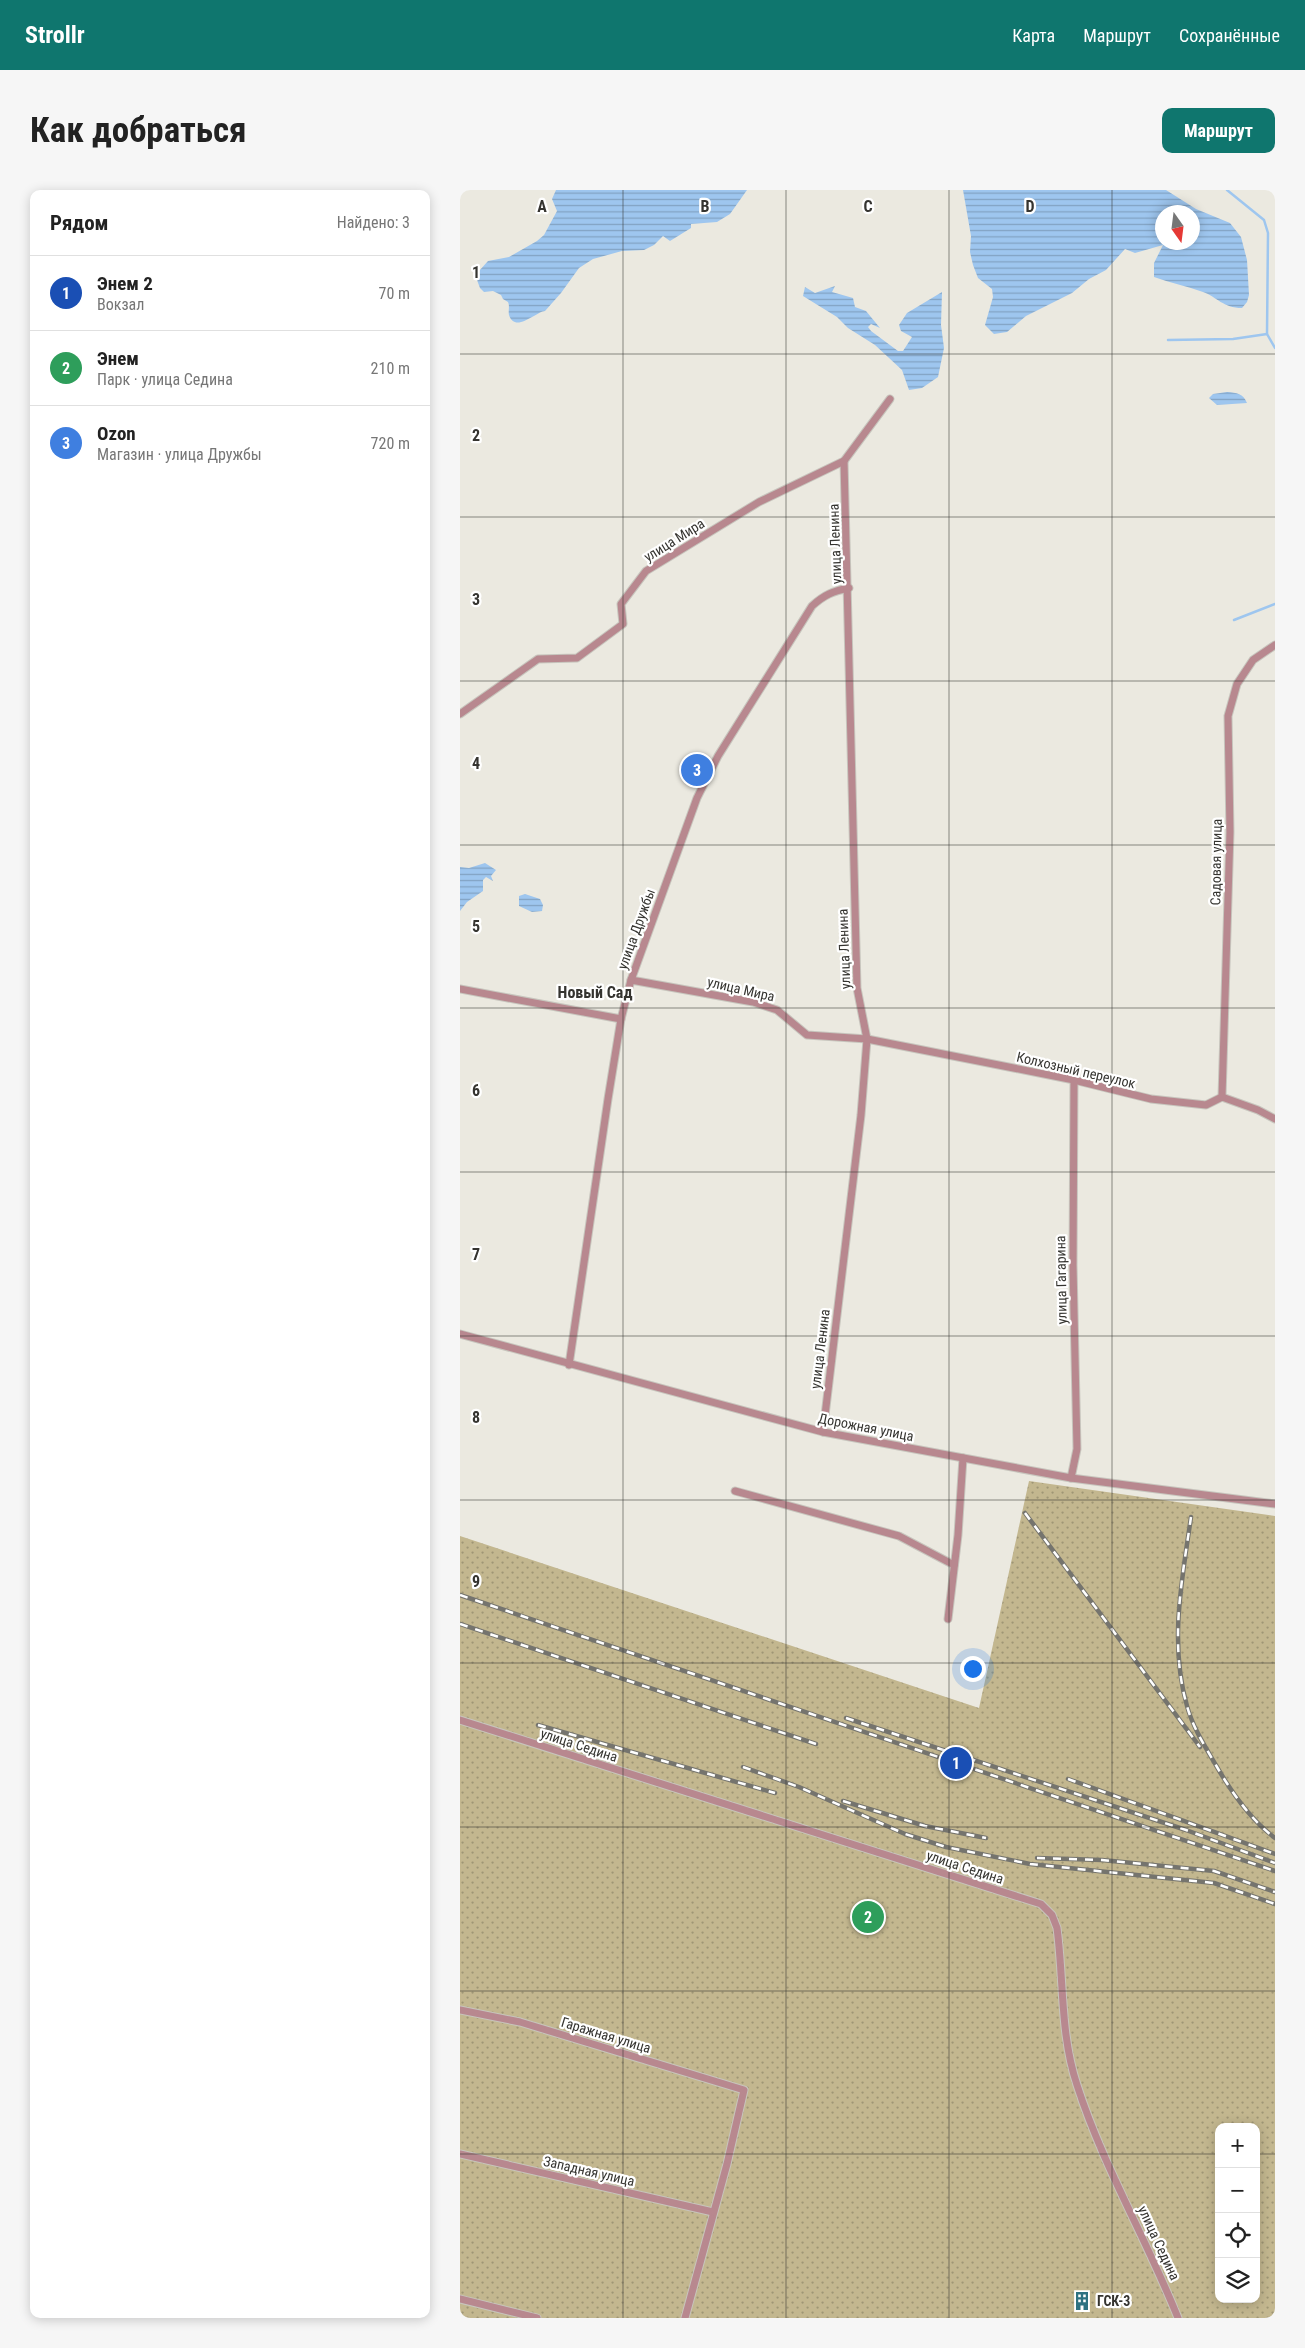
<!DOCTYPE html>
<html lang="ru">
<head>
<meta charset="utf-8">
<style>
	body { margin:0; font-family:"Roboto Condensed",sans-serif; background:#f6f6f6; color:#222 }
	.controls { position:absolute; right:15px; bottom:15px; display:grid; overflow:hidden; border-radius:10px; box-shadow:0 2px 12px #0003 }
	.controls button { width:45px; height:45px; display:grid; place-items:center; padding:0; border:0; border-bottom:1px solid #e0e0e0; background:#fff; color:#222; font:25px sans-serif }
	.compass { position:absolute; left:695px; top:15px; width:45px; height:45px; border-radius:50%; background:#fff; box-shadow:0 2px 12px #0003; rotate:166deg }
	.you { position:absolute; left:512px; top:1478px; width:18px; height:18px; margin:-12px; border:4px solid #fff; border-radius:50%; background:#1a73e8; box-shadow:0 0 0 8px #1a73e833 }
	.badge { display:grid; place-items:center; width:32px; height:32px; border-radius:50%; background:#0f766e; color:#fff; font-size:16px; font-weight:700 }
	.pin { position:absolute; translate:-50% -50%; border:2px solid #fff; box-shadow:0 1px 5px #0006 }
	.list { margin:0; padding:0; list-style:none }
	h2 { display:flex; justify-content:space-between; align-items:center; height:65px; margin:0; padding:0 20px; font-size:21px }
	h2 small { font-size:16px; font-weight:400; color:#767676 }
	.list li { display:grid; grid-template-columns:32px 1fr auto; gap:15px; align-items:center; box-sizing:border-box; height:75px; padding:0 20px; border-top:1px solid #e0e0e0 }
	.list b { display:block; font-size:19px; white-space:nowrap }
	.list p { margin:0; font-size:16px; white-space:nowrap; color:#767676 }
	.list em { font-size:16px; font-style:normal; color:#767676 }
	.icon { flex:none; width:28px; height:28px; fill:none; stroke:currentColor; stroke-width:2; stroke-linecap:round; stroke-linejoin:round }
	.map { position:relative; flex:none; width:815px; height:2128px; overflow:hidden; border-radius:10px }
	header { display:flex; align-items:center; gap:30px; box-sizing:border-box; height:70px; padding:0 25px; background:#0f766e; color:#fff }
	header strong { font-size:24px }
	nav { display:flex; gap:28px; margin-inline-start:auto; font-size:18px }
	.intro { display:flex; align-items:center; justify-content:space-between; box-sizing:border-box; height:120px; padding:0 30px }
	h1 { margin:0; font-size:35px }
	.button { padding:12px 22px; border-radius:10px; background:#0f766e; color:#fff; font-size:18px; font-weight:700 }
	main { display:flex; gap:30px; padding:0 30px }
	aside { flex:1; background:#fff; border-radius:10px; box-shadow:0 2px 12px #0003 }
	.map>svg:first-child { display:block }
	.park { fill:url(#park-dots); fill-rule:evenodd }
	.water { fill:url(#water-rules); fill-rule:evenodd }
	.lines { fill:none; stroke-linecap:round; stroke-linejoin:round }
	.stream { stroke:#9ec6ef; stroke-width:2.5 }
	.street-casing { stroke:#c7c5bd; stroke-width:9 }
	.street { stroke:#b8888f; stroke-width:7 }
	.rail-casing { stroke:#75746e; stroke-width:4.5 }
	.rail { stroke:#fff; stroke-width:2.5; stroke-dasharray:8; stroke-linecap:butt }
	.grid { fill:none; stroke:#353430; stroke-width:1; stroke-opacity:0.55 }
	.labels { text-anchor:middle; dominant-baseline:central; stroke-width:4.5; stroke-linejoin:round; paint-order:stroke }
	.street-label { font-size:14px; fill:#353430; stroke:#fff }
	.poi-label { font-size:14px; font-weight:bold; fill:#353430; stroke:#fff; text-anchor:start }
	.quarter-label { font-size:16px; font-weight:bold; fill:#353430; stroke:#fff }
	.grid-label { font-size:16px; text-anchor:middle; font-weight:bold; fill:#353430; stroke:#fff; stroke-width:4.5; stroke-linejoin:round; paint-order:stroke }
</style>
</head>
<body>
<header>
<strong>Strollr</strong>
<nav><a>Карта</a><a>Маршрут</a><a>Сохранённые</a></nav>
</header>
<div class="intro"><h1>Как добраться</h1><a class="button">Маршрут</a></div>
<main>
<aside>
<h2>Рядом<small>Найдено: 3</small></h2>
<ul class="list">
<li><span class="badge" style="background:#1a4fb4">1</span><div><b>Энем 2</b><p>Вокзал</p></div><em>70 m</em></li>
<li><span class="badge" style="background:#2e9e5b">2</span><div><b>Энем</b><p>Парк · улица Седина</p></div><em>210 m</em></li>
<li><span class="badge" style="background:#3f7fe0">3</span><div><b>Ozon</b><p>Магазин · улица Дружбы</p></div><em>720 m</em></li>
</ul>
</aside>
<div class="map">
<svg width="815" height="2128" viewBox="0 0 815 2128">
	<defs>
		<pattern id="park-dots" width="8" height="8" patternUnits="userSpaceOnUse" patternTransform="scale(1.25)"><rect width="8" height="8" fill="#c3b78f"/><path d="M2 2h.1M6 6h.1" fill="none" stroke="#9f9675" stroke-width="1.8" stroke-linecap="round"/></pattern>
		<pattern id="water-rules" width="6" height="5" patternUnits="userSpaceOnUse" patternTransform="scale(1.25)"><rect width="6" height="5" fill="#9ec6ef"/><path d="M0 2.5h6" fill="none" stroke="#82a2c2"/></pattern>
	</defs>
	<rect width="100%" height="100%" fill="#ebe9e0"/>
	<path class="park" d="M569 1291 815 1326V2128H0V1346L519 1518ZM759 1937H796V2109H759Z"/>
	<g class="water">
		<path d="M96 0H287L270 24 257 32 231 34V38C224 42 217 47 210 51L203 46 194 55 184 60 162 61 133 69 119 78 101 103 85 121C77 121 55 144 49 125 48 121 50 116 48 112L43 109 41 105 33 101 24 102 20 98 14 82 19 81 28 71 49 67 77 51 84 45 97 21 92 9Z"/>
		<path d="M503 0H706L736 19 770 33 781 47 787 70 789 105 787 112 782 118C763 118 757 107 743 102 727 96 710 93 694 87V73L703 55 675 63 665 59 646 80 629 89 612 103 566 126 547 142 534 144 525 135 533 107 532 99 518 88 513 75 510 62 511 46ZM702 22H732V52H702Z"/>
		<polygon points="375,96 372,102 393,108 395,117 406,121 420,138 411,134 408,137 411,141 438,161 443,161 452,147 441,141 439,135 447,123 482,102 481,135 484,158 478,187 462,198 449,200 442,180 415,155 388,138 377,127 343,106 345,97 355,103"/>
		<path d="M767 202C777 203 783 203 787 213L757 215 749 208 753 204Z"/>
		<polygon points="25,673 36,680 31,686 33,691 26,687 23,690 23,701 7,712 0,721 0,677 9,678"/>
		<polygon points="65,704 80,709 83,715 82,721 72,722 59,716 59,706"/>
	</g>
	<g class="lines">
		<g class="stream">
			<polyline points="767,0 804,30 808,43 807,144"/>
			<polyline points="708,150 773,149 807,144 815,158"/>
			<polyline points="774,430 815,414"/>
		</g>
		<g class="street-casing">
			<g id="street">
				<polyline points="0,524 78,469 117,468 163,434 161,414 186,381 299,312 384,271 430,209"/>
				<polyline points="171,790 293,812 317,820 347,845 407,849 614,890 691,909 746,915 762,907 798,920 815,929"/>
				<polyline points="0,799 161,829"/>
				<polyline points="762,907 770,642 768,526 777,494 793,470 815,455"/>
				<polyline points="0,1144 363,1242 611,1288 815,1314"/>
				<path d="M109 1175 148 909 161 829 171 790 237 608 258 566 352 416C364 405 373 401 389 398"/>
				<polyline points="363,1242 401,925 407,849 397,798 384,271"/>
				<polyline points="611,1288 617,1259 613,1075 614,890"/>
				<polyline points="275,1301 439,1346 494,1375"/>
				<polyline points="488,1429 498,1345 503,1268"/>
				<path d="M0 1530 581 1714 592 1725 597 1738C604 1791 600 1844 617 1895 643 1976 687 2050 718 2128"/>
				<polyline points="0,1820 60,1832 284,1900 267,1974 225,2128"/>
				<polyline points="0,1964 253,2022"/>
				<polyline points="0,2109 77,2128"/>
			</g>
		</g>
		<use href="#street" class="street"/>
		<g class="rail-casing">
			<g id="rail">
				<polyline points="565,1323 740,1557"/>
				<path d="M731 1327C722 1390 709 1453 727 1516 733 1538 746 1558 757 1577 772 1603 792 1631 815 1648"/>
				<polyline points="0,1405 815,1681"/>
				<polyline points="0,1434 356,1554"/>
				<polyline points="386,1528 726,1640 815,1673"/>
				<polyline points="78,1535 315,1603"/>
				<polyline points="283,1577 339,1597 445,1644 486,1657 570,1674 754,1693 815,1714"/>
				<polyline points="608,1589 815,1664"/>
				<polyline points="383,1611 465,1636 526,1648"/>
				<polyline points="577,1668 642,1670 754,1681 815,1702"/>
			</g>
		</g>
		<use href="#rail" class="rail"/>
	</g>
	<path class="grid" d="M163 0V2128M326 0V2128M489 0V2128M652 0V2128M0 164H815M0 327H815M0 491H815M0 655H815M0 818H815M0 982H815M0 1146H815M0 1310H815M0 1473H815M0 1637H815M0 1801H815M0 1964H759M796 1964H815"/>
	<defs>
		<g id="building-bare" transform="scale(1.5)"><path d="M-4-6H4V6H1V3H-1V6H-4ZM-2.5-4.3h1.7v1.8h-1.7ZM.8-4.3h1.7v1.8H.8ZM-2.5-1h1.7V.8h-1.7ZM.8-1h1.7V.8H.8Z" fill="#2d7181" stroke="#fff" stroke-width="2.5" paint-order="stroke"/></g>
	</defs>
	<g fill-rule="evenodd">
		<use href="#building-bare" x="622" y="2111"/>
	</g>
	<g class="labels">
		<g class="street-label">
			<text transform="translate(214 350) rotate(-32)">улица Мира</text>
			<text transform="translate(375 354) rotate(-92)">улица Ленина</text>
			<text transform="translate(756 672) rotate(-89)">Садовая улица</text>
			<text transform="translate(176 739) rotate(-70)">улица Дружбы</text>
			<text transform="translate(384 759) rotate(-92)">улица Ленина</text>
			<text transform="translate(281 799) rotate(13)">улица Мира</text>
			<text transform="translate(616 880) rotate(13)">Колхозный переулок</text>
			<text transform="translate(601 1090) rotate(-91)">улица Гагарина</text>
			<text transform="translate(360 1159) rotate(-83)">улица Ленина</text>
			<text transform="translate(406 1237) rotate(11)">Дорожная улица</text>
			<text transform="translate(119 1555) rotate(18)">улица Седина</text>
			<text transform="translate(505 1677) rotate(18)">улица Седина</text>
			<text transform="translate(146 1845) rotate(17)">Гаражная улица</text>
			<text transform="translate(129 1981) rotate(13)">Западная улица</text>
			<text transform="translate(699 2053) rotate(65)">улица Седина</text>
		</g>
		<g class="poi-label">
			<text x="637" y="2111">ГСК-3</text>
		</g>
		<g class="quarter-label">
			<text x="135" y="802">Новый Сад</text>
		</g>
	</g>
	<g class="grid-label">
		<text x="82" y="22">A</text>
		<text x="245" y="22">B</text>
		<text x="408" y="22">C</text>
		<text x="570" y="22">D</text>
		<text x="16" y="88">1</text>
		<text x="16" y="251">2</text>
		<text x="16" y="415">3</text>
		<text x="16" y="579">4</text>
		<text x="16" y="742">5</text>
		<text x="16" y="906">6</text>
		<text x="16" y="1070">7</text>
		<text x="16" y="1233">8</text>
		<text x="16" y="1397">9</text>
	</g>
</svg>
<div class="controls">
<button>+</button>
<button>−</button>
<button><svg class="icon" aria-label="locate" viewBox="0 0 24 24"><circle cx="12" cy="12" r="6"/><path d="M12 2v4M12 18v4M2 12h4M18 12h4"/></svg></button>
<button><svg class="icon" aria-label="layers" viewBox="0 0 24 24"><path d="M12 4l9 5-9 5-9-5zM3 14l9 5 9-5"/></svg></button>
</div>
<svg class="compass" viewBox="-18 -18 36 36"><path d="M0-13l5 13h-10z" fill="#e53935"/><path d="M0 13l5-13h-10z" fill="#767676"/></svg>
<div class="you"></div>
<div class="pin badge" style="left:496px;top:1573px;background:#1a4fb4">1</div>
<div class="pin badge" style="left:408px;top:1727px;background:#2e9e5b">2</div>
<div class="pin badge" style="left:237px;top:580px;background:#3f7fe0">3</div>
</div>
</main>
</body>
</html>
